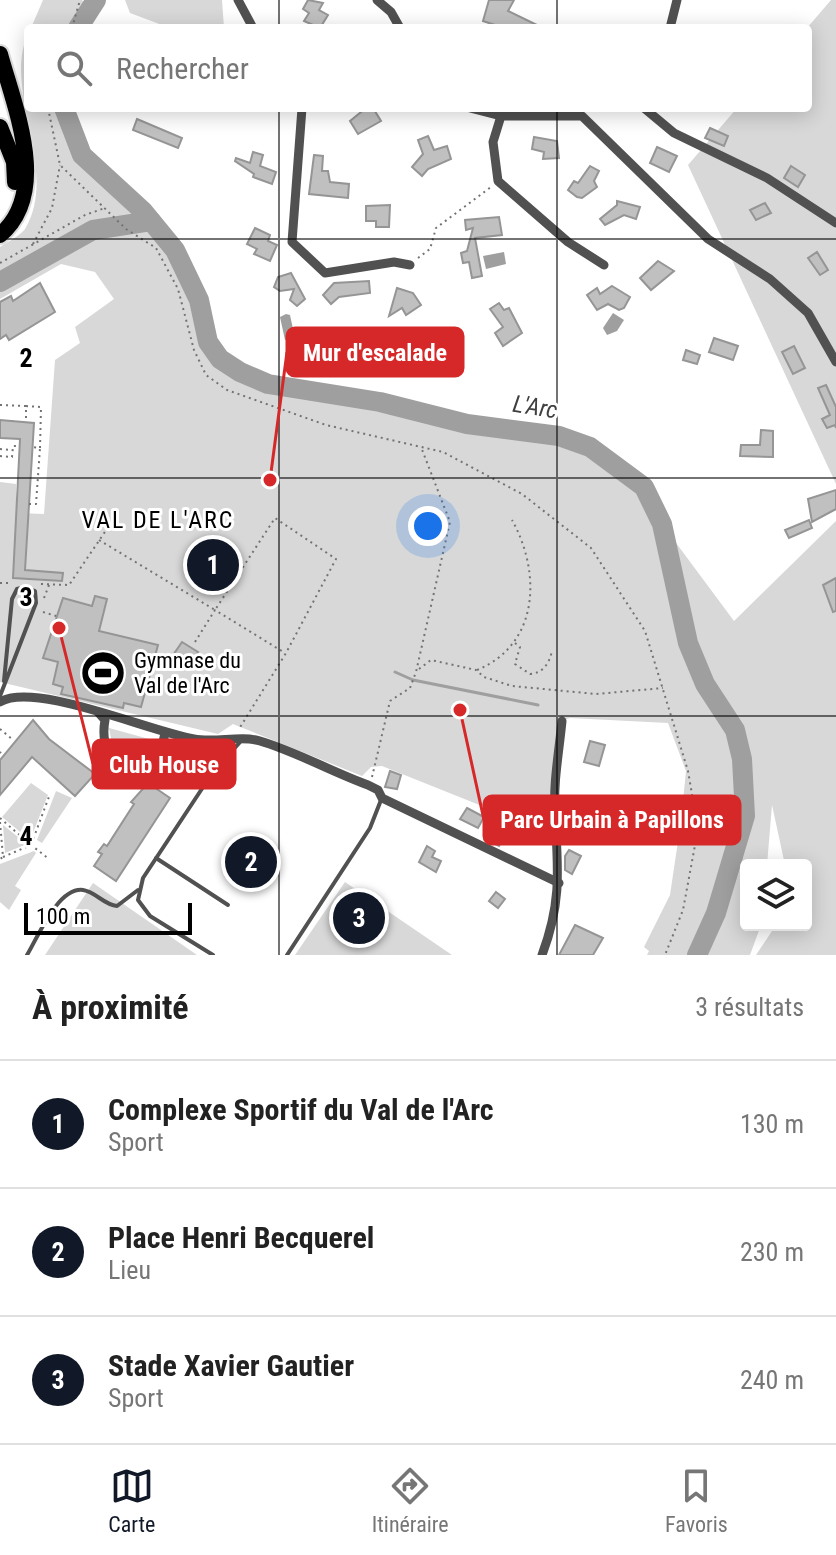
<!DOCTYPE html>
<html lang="fr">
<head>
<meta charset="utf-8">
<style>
	body { margin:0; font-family:"Roboto Condensed",sans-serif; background:#f2f2f2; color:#222 }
	.controls { position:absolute; right:24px; bottom:24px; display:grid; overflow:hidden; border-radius:8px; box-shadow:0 4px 20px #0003 }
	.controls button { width:72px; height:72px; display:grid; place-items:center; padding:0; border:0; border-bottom:2px solid #e0e0e0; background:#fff; color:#222; font:40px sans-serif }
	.scale { position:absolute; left:24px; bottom:20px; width:168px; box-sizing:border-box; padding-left:8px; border:4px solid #000; border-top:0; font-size:22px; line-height:28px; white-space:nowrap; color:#000; -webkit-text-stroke:6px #fff; paint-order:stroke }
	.you { position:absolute; left:428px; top:526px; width:28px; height:28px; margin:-20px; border:6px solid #fff; border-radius:50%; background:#1a73e8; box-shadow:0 0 0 12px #1a73e833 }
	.badge { display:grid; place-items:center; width:52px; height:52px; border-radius:50%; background:#111827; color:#fff; font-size:26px; font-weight:700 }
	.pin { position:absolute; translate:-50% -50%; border:4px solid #fff; box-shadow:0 2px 8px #0006 }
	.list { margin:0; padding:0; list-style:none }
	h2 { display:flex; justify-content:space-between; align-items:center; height:104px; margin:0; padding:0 32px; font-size:34px }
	h2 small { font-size:26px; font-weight:400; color:#767676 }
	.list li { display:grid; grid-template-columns:52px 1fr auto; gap:24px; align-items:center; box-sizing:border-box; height:128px; padding:0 32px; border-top:2px solid #e0e0e0 }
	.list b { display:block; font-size:30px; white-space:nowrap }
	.list p { margin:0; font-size:26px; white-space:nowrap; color:#767676 }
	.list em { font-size:26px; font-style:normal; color:#767676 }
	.icon { flex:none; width:44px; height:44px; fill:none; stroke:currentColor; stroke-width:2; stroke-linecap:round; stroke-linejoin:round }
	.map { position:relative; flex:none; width:836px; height:955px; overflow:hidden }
	.search { position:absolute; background:#fff; box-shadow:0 4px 20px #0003; left:24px; right:24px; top:24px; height:88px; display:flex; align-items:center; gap:20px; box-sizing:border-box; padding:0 28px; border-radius:8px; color:#767676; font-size:30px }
	.sheet { height:488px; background:#fff }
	nav { display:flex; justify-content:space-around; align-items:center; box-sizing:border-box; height:112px; border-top:2px solid #e0e0e0; background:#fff; font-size:22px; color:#767676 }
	nav a { display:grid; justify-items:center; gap:4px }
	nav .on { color:#111827 }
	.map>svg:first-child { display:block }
	.green { fill:#d8d8d8 }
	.water { fill:#9f9f9f }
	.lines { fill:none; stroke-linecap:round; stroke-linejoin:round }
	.stream { stroke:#9f9f9f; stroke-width:3 }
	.river { stroke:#9f9f9f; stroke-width:20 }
	.building { fill:#c0c0c0; stroke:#959595; stroke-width:2 }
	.motorway-casing { stroke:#dbdbdb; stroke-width:20 }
	.path { stroke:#737373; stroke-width:2; stroke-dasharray:2 4; stroke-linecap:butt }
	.service { stroke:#515151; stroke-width:4 }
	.minor { stroke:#515151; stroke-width:9 }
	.motorway { stroke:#000; stroke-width:16 }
	.grid { fill:none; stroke:#000; stroke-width:2; stroke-opacity:0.55 }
	.labels { text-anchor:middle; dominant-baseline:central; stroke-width:6; stroke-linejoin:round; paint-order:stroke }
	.poi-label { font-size:22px; fill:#000; stroke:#fff; text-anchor:start }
	.water-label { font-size:24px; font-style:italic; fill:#404040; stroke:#fff }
	.neighbourhood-label { font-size:24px; letter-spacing:2px; fill:#000; stroke:#fff }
	.grid-label { font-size:26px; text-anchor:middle; font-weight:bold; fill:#000; stroke:#fff; stroke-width:6; stroke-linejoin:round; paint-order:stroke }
	.leader { fill:none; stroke:#d62828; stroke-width:3 }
	.callout-dot { fill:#d62828; stroke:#fff; stroke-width:3 }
	.callout { fill:#d62828; stroke:#d62828; stroke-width:3 }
	.callout-label { font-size:24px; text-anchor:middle; font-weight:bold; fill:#fff }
</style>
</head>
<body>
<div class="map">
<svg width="836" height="955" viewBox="0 0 836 955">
	<rect width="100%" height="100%" fill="#fff"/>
	<g class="green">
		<polygon points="43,0 82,0 90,10 78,28 31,28"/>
		<polygon points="125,0 222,0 224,28 170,28 130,13"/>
		<polygon points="831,0 836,0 836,484 688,165 737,108 808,108 807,28"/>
		<path d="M28 34V108H64L82 155 143 211 175 250 199 300 208 342 220 359 240 372 269 384 380 402 467 424 546 433 590 447 644 487 662 524 734 621 836 521V955H756L776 925H806V865H785L772 805 767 865H746V925H761L750 955H647L649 951 644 947 670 895 681 821 686 771 668 723 570 718 560 721 550 803 554 835 382 766 371 767 362 776 233 724 218 734 0 682V482L16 484V513L44 514 55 360 80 343 75 327 114 299 95 272 61 264 0 299V247C7 242 20 236 25 229 60 171 2 90 28 34Z"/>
		<path d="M109 728 160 742C148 762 134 769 114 754Z"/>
		<polygon points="31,783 48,795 30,840 2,817"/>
		<polygon points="56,791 72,798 42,843 37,840"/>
		<polygon points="3,825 27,844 5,853"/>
		<polygon points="34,851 36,853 15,886 21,890 9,910 0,902 0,864"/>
		<polygon points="345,882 452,955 295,955"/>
		<polygon points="93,883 197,955 45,955"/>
	</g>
	<g class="water">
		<polygon points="504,252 506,264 486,269 483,256"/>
		<polygon points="613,313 624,320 617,331 607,335 603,328"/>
		<polygon points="286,314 290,315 295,338 285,340 280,317"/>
	</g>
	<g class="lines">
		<polyline class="stream" points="395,672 413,680 538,705"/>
		<g class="river">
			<polyline points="78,28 96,0"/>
			<polyline points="64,108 82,155 143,211 175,250 199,300 208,342 220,359 240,372 268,384 380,402 467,424 559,436 590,447 644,487 662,524 688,643 705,684 735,730 742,759 745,816 716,913 697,955"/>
			<polyline points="0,282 93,230 151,221"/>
		</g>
	</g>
	<g class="building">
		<polygon points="308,0 323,3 319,10 328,15 320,28 304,21 309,13 303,9"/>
		<polygon points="489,0 514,0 508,11 543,28 504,28 483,21"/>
		<polygon points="366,108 373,108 381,121 358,134 350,121"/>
		<polygon points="137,119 182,138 178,148 133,130"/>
		<polygon points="710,128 728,136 724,146 705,138"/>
		<polygon points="428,136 434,150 447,146 451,159 428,169 422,176 412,167 423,154 418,140"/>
		<polygon points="534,137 557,141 559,158 543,159 544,152 532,149"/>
		<polygon points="657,147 677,156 669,172 650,163"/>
		<polygon points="253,152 263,155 260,166 276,172 272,184 253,177 254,174 235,161 236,158 250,163"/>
		<polygon points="314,155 323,156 322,171 328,171 330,182 349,184 348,198 309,194"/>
		<polygon points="590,166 599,171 594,181 597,187 582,198 577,197 568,190 574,181 578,183"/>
		<polygon points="791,166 805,175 798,187 784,178"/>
		<polygon points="617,201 640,207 636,219 624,215 605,225 600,219 617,205"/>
		<polygon points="765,203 771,213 756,220 750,210"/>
		<polygon points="390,205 389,227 376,227 376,221 366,221 366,206"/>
		<polygon points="499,217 502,235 475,238 482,276 472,278 469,262 463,263 461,253 467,251 473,228 466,230 465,220"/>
		<polygon points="255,228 270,235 268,241 277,245 270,261 254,254 257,249 247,244"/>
		<polygon points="817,252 828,270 820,275 808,258"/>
		<polygon points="658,261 674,271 651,290 640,278"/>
		<polygon points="291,273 305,299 297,306 290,300 294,289 280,291 274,287 278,277"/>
		<polygon points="369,281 370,293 339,297 331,304 323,295 334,283"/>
		<polygon points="40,283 55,312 9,340 6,335 0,339 0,302 11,296 13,301"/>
		<polygon points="612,286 630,297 624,308 619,310 608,304 597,310 587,295 597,288 600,294"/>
		<polygon points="397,288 413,293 421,305 406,315 402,308 389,316"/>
		<polygon points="499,303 504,310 509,308 522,333 503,346 495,333 503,327 490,309"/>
		<polygon points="714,338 738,346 733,360 709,352"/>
		<polygon points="794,346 805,368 793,374 782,352"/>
		<polygon points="686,350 700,355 697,364 683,360"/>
		<polygon points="826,385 836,407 836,428 835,425 827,428 822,419 830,415 818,388"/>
		<polygon points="0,420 34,423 25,570 63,573 62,581 13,578 20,439 0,438"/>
		<polygon points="761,430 773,431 773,457 740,456 741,445 760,445"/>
		<polygon points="836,490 836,509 812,522 808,499"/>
		<polygon points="809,520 812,528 789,538 785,530"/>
		<polygon points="836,578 836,611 833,612 823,585"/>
		<polygon points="95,596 107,599 99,631 158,645 141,707 124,703 123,708 61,694 63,687 53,684 58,662 43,658 63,598 92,606"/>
		<polygon points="182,642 198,652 187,669 171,658"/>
		<polygon points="33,720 49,739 95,774 75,796 32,757 0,795 0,760"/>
		<polygon points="590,741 605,745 599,766 584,762"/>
		<polygon points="390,771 401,775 397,789 385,787"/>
		<polygon points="148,783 170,798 116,881 94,866 102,854 98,852 104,844 107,846 134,804 131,802"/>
		<polygon points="467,808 484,817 478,828 460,819"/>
		<polygon points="500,818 511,824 499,846 491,842"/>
		<polygon points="427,846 435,851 432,857 441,861 436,872 419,862"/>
		<polygon points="569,850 581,856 572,874 565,870 565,856"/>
		<polygon points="496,892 505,899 498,908 489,901"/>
		<polygon points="575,925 603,938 593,955 559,955"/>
	</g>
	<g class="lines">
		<g class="motorway-casing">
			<g id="motorway">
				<path d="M0 54C14 106 51 192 0 235"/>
				<polyline points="0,127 14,162 15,182"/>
			</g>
		</g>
		<g class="path">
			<polyline points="72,28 80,0"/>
			<polyline points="48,108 60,165 126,229 156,248 178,289 194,350 206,375 227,390 326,425 443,452 522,494 591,548 645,631 688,771 698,829 683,910 665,955"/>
			<polyline points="33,244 52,208 60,165"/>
			<polyline points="418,258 430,249 436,228 491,187"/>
			<polyline points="0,263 85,215 105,208"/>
			<polyline points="0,405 26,406 26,422"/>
			<polyline points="26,406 41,407 40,448 32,447"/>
			<polyline points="0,449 12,450"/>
			<polyline points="0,456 12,457 13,446 20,446"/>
			<polyline points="29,504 36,504 40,448"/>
			<polyline points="99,540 215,610 275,518 336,559 286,653 239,729"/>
			<polyline points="0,583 11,583"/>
			<polyline points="41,584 69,585 115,517"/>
			<polyline points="44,598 49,585"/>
			<polyline points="43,612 56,616"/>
			<polyline points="195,642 215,610 285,653"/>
			<path d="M515 643 520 647 515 664 530 674C543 673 549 664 552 651"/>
			<polyline points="419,669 431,660 476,670 484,677 512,686 596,694 663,688"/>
			<path d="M477 670C540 644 541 572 512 520"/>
			<polyline points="0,729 12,739"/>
			<polyline points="0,752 1,753"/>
			<polyline points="372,777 390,701 410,688 416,672 450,522 421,447"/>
			<polyline points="0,818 31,845 50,794"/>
			<polyline points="0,822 3,857 0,859"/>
			<polyline points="3,857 31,845 49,859"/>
		</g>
		<g class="service">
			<polyline points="0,696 36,603 35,591 25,587 17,589 12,599 4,681"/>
			<polyline points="202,742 210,754 213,772 143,878 138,900 150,916 213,955"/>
			<polyline points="215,770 241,741"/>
			<polyline points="135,780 152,775 191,780"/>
			<polyline points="156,858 228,905"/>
			<path d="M27 955C38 937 58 887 83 890 96 892 104 905 117 906L138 890"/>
			<polyline points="287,955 370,828 381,800"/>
		</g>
		<g class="minor">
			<polyline points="238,0 253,28"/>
			<polyline points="377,0 391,12 400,28"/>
			<polyline points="670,28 677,0"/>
			<polyline points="302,108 292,242 325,273 394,262 410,265"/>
			<polyline points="470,108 501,116 509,108"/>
			<polyline points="644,108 674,133 767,178 836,223"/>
			<polyline points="604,265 568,242 498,181 493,142 501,116 582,116 708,239 770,279 808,313 836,362"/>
			<path d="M0 702C34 681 151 732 194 739 216 743 240 735 260 741 297 752 332 772 368 785L378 790 382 798 559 883"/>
			<path d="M98 712 105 720C95 775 157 787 165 733"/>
			<path d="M542 955C562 902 558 869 555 814 553 783 559 752 562 721"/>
		</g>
		<use href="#motorway" class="motorway"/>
	</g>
	<path class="grid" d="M279 0V28M557 0V28M279 108V955M557 108V955M0 239H836M0 478H836M0 716H836"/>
	<defs>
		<g id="stadium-disc" transform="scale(2.3)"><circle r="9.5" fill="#000" stroke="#fff"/><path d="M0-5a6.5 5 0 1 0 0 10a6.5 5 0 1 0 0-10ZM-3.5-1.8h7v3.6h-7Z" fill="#fff"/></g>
	</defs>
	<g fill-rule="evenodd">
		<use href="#stadium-disc" x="103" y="673"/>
	</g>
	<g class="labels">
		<g class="poi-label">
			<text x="134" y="660">Gymnase du<tspan x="134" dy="25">Val de l'Arc</tspan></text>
		</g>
		<g class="water-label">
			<text transform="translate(535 407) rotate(9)">L'Arc</text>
		</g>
		<g class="neighbourhood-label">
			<text x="158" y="520">VAL DE L'ARC</text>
		</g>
	</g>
	<g class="grid-label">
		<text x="26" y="367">2</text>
		<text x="26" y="606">3</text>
		<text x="26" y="845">4</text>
	</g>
	<path class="leader" d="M270 480L287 352M59 628L93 764M460 710L484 820"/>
	<g class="callout-dot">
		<circle cx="270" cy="480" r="8"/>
		<circle cx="59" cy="628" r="8"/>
		<circle cx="460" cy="710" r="8"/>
	</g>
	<g class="callout">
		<rect x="287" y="328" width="176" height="48" rx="8"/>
		<rect x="93" y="740" width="142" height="48" rx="8"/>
		<rect x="484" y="796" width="256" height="48" rx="8"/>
	</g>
	<g class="callout-label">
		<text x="375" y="361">Mur d'escalade</text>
		<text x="164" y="773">Club House</text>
		<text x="612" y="828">Parc Urbain à Papillons</text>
	</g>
</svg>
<div class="controls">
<button><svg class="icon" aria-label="layers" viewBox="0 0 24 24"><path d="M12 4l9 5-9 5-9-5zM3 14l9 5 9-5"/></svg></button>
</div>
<div class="scale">100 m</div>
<div class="you"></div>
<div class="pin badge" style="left:213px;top:565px">1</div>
<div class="pin badge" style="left:251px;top:862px">2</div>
<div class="pin badge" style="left:359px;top:918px">3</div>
<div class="search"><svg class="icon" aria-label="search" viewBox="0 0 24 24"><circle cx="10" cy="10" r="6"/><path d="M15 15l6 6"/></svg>Rechercher</div>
</div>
<section class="sheet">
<h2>À proximité<small>3 résultats</small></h2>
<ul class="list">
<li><span class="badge">1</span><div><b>Complexe Sportif du Val de l'Arc</b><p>Sport</p></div><em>130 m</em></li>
<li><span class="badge">2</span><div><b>Place Henri Becquerel</b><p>Lieu</p></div><em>230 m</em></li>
<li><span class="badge">3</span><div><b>Stade Xavier Gautier</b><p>Sport</p></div><em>240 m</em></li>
</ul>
</section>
<nav>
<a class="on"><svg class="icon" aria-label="map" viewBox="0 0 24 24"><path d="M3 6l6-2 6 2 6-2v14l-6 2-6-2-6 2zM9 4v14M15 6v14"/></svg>Carte</a>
<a><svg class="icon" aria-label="directions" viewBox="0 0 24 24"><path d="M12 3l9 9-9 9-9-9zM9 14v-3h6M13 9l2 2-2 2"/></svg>Itinéraire</a>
<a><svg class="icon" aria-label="saved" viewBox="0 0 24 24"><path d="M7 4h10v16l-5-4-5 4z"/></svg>Favoris</a>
</nav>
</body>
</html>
